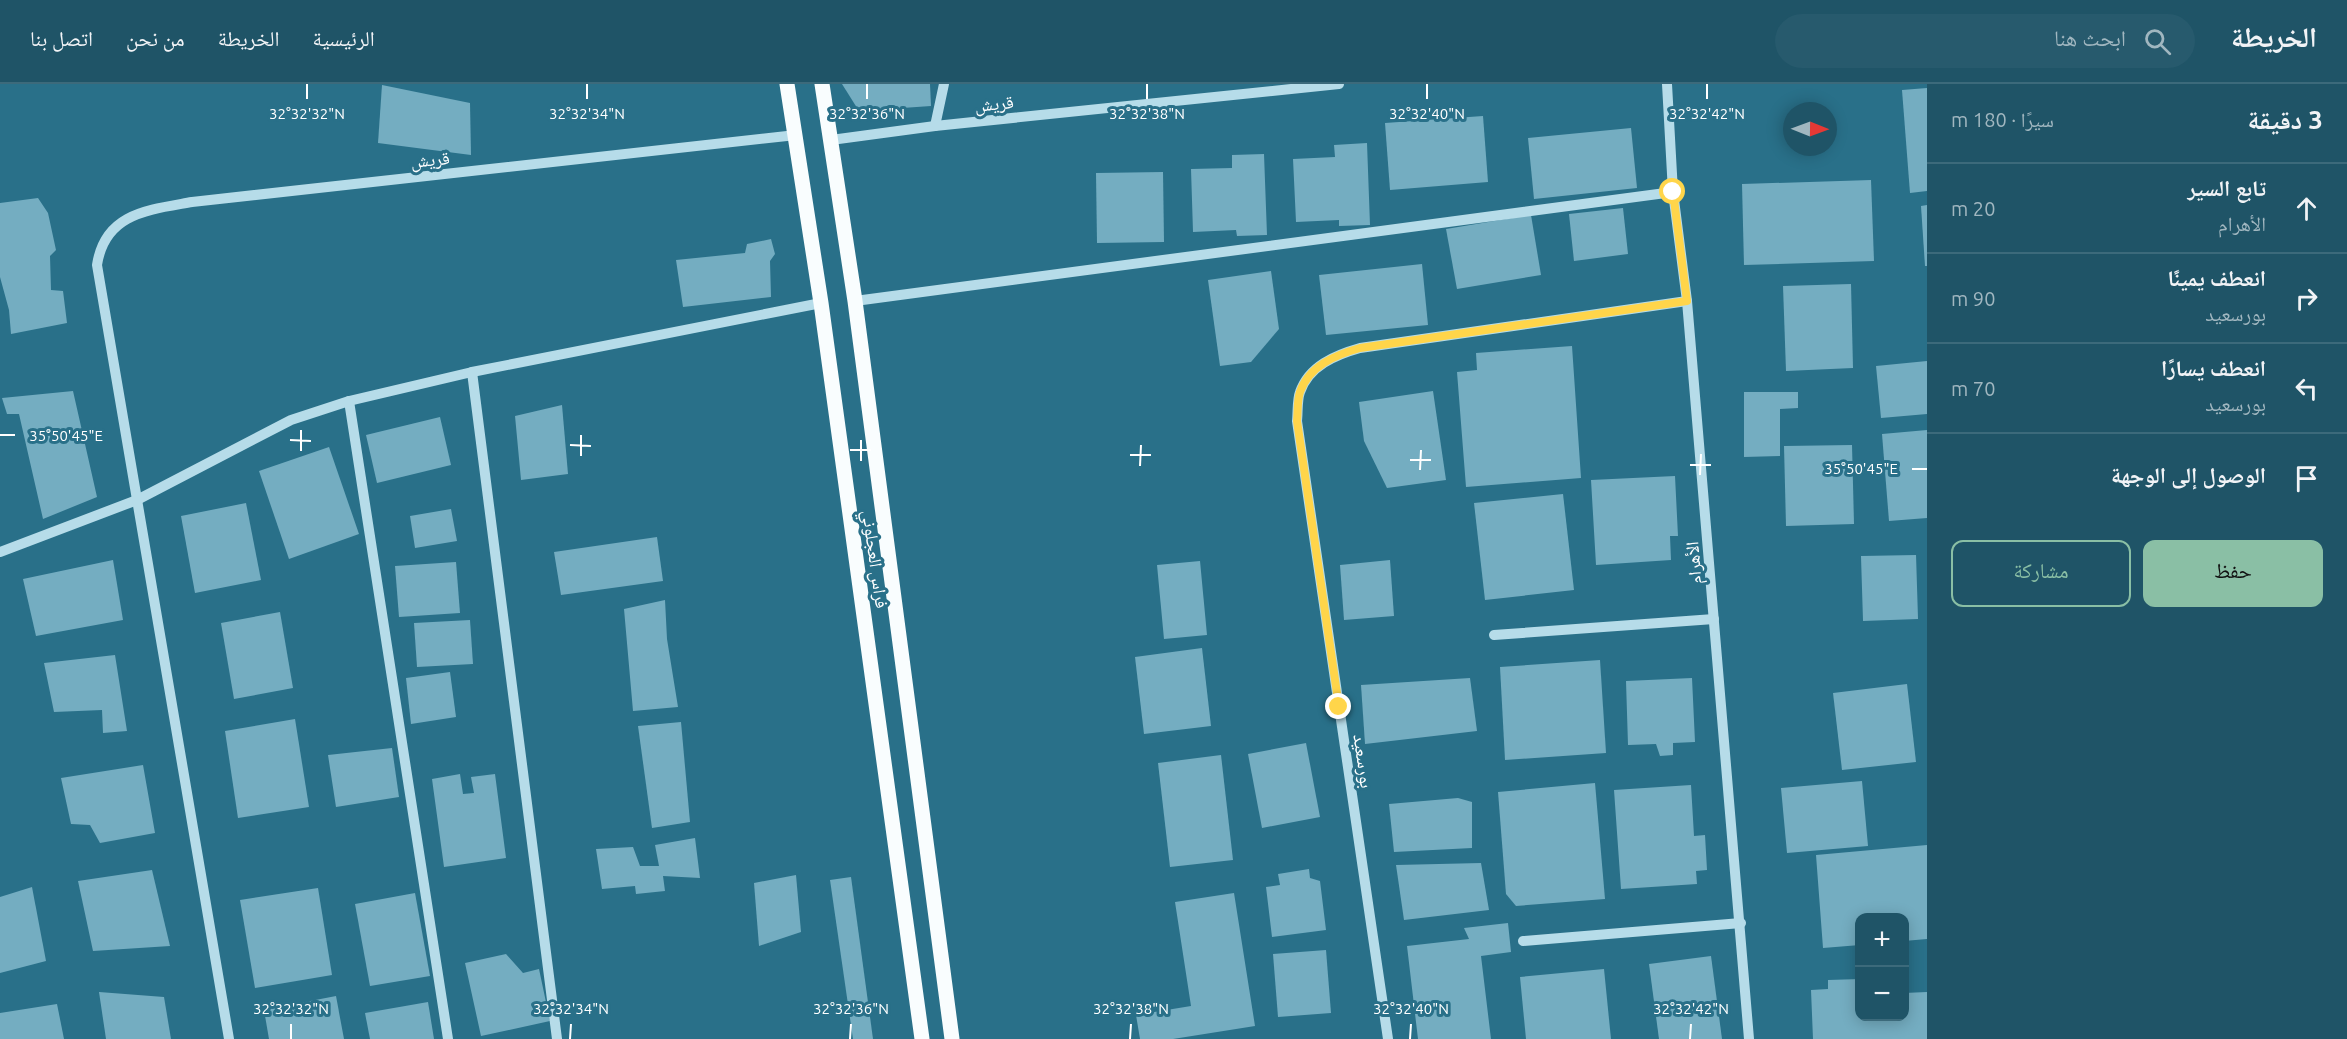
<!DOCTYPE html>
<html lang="ar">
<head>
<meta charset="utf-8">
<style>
	body { margin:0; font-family:Ubuntu,"Noto Naskh Arabic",sans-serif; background:#275a6d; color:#f1f3f6; direction:rtl }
	.controls { position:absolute; right:18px; bottom:18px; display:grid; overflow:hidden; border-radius:12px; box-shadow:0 3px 15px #0003 }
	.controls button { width:54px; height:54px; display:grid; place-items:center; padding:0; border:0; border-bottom:2px solid #3c6a7b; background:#1f5467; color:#f1f3f6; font:30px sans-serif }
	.compass { position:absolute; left:1783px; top:18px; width:54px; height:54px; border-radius:50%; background:#1f5467; box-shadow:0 3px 15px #0003; rotate:91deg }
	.stop { position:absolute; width:18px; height:18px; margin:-14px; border:4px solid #ffd54a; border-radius:50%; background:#fff }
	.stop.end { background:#ffd54a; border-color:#fff; box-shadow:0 2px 6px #0008 }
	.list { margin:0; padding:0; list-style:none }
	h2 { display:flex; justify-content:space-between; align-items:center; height:78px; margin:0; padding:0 24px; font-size:26px }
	h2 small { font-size:20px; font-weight:400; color:#a1b7c0 }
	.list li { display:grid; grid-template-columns:39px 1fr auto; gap:18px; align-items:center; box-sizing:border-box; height:90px; padding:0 24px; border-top:2px solid #3c6a7b }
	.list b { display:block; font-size:22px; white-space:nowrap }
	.list p { margin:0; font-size:20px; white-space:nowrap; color:#a1b7c0 }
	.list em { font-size:20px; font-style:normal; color:#a1b7c0 }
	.actions { display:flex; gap:12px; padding:18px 24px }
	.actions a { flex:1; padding:14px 0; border:2px solid #8abfa5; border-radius:12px; text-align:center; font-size:21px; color:#8abfa5 }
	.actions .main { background:#8abfa5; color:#111 }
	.icon { flex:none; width:33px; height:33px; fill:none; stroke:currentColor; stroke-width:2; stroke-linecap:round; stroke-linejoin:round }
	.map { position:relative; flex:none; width:1927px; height:955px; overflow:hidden; direction:ltr }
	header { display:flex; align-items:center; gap:36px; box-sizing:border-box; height:84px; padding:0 30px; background:#1f5467; border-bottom:2px solid #3c6a7b }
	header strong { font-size:28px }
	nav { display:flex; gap:33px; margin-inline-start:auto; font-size:21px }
	.search { width:420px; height:54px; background:#275a6d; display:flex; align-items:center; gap:15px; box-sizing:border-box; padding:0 21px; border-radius:33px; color:#a1b7c0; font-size:22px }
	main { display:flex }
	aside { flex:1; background:#1f5467 }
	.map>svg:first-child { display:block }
	.building { fill:#74adc1 }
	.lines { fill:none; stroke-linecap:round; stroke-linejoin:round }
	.minor { stroke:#b6dce9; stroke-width:10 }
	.major { stroke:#f9fdfe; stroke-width:15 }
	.route { stroke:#ffd54a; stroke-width:8 }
	.ticks { fill:none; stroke:#fff; stroke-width:2 }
	.labels { text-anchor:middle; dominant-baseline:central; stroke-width:6; stroke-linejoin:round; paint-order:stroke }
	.street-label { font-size:18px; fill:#fff; stroke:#297089 }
	.ticks-label { font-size:15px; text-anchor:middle; fill:#fff; stroke:#297089; stroke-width:6; stroke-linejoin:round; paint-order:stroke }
</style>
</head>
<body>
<header>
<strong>الخريطة</strong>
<div class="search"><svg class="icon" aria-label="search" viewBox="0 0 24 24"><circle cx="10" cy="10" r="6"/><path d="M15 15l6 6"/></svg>ابحث هنا</div>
<nav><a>الرئيسية</a><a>الخريطة</a><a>من نحن</a><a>اتصل بنا</a></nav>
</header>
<main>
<aside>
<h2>3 دقيقة<small>سيرًا · 180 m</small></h2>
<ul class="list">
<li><svg class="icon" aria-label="ahead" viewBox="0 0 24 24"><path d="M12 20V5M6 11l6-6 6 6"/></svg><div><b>تابع السير</b><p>الأهرام</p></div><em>20 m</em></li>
<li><svg class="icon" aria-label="right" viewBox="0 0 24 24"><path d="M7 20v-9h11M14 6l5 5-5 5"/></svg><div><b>انعطف يمينًا</b><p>بورسعيد</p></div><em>90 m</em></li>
<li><svg class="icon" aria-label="left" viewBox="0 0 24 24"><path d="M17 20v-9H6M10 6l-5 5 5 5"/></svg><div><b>انعطف يسارًا</b><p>بورسعيد</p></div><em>70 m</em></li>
<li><svg class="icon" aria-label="arrive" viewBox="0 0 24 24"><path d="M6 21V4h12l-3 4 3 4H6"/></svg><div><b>الوصول إلى الوجهة</b></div></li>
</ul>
<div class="actions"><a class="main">حفظ</a><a>مشاركة</a></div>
</aside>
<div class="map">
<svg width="1927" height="955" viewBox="0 0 1927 955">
	<rect width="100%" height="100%" fill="#297089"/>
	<g class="building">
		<polygon points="842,0 930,0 931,22 859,27"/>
		<polygon points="382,1 470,19 471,71 378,59"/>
		<polygon points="1927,4 1927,107 1910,109 1902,6"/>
		<polygon points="1483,32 1488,98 1390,106 1385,39"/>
		<polygon points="1631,44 1637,104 1534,115 1528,54"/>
		<polygon points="1367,59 1370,141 1339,142 1339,136 1296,138 1293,75 1335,73 1334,61"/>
		<polygon points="1264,70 1267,151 1237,152 1236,146 1193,148 1191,85 1232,84 1232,71"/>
		<polygon points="1163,88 1164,158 1097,159 1096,89"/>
		<polygon points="1871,96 1874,177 1744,181 1742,100"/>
		<polygon points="38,114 48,129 56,166 50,172 51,206 63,207 67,239 11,250 9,226 0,193 0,119"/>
		<polygon points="1927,121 1927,182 1925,182 1921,122"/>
		<polygon points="1623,124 1628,170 1574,177 1569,130"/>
		<polygon points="1531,131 1541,191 1457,205 1446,145"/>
		<polygon points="771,155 775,170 770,177 771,213 683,223 676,176 745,169 747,160"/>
		<polygon points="1422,180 1428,241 1326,251 1319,191"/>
		<polygon points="1271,187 1279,245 1251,278 1220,282 1208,196"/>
		<polygon points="1851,200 1853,284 1786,287 1783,202"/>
		<polygon points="1572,262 1581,394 1466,403 1457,288 1477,286 1476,269"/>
		<polygon points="1927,277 1927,330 1881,334 1876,282"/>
		<polygon points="73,307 97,413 43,435 19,330 7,330 2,314"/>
		<polygon points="1433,307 1446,396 1387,404 1364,357 1359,318"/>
		<polygon points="1744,308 1798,308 1798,324 1780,325 1780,372 1744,373"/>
		<polygon points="562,321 568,390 521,396 515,332"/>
		<polygon points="440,333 451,381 377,399 366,351"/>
		<polygon points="1927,346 1927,434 1889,437 1882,350"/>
		<polygon points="1852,361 1854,440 1786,442 1784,362"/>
		<polygon points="329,363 359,450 289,475 259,387"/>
		<polygon points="1675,392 1678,452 1670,452 1671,476 1596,481 1591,396"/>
		<polygon points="1563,410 1574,506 1485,516 1474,419"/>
		<polygon points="246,419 261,496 195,509 181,432"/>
		<polygon points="451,425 457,457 415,464 410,432"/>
		<polygon points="657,453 663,497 561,511 554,468"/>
		<polygon points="1916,471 1918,535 1863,537 1861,472"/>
		<polygon points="113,476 123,536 36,552 23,495"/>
		<polygon points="1390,476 1394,532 1344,536 1340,481"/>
		<polygon points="1200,477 1207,551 1164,555 1157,481"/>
		<polygon points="456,478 460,529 399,533 395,482"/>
		<polygon points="665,516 667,555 678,623 633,627 624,525"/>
		<polygon points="280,528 293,604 234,615 221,539"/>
		<polygon points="470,536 473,580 417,583 414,539"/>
		<polygon points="1202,564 1211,642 1144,650 1135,573"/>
		<polygon points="115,571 127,647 103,649 102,626 54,628 44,579"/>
		<polygon points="1600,576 1606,669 1505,676 1500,583"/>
		<polygon points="450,588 456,633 411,640 406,594"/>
		<polygon points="1470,594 1477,647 1365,660 1361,601"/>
		<polygon points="1692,594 1695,658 1673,659 1673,671 1660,672 1656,660 1628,661 1626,597"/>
		<polygon points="1907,600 1916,678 1842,686 1833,609"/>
		<polygon points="295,635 309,723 238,734 225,647"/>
		<polygon points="681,638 690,738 652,744 638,642"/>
		<polygon points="1306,659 1320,733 1262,744 1248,670"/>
		<polygon points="392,664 399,713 336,723 328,671"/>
		<polygon points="1221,671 1233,776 1170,783 1158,679"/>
		<polygon points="143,681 155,749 100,759 90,741 71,740 61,694"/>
		<polygon points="460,690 463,710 474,709 471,693 495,690 506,774 444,783 432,695"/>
		<polygon points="1862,697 1868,762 1787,769 1781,704"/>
		<polygon points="1595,699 1605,815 1516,822 1506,810 1498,708"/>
		<polygon points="1691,701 1694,752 1705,751 1707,786 1696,787 1697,800 1621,805 1614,706"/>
		<polygon points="1458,714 1472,718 1472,764 1394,768 1389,720"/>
		<polygon points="695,754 700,794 663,792 665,807 636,810 635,802 602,805 596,765 633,763 640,782 659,782 655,761"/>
		<polygon points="1927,761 1927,855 1904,857 1904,834 1860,834 1860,861 1823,864 1816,771"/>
		<polygon points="1481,779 1489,826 1404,836 1396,781"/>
		<polygon points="1309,785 1310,794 1320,797 1326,846 1272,853 1266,803 1280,801 1278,790"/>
		<polygon points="152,786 170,862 93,867 78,797"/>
		<polygon points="796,791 801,848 759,862 754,799"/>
		<polygon points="851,793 873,955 853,955 830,796"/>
		<polygon points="32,803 46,877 0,889 0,813"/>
		<polygon points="318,804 332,891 255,904 240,816"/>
		<polygon points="415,809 430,892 370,902 355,820"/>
		<polygon points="1234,809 1255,942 1173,955 1140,955 1136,931 1191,922 1175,818"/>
		<polygon points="1508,839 1511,868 1481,872 1491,955 1418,955 1407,862 1469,855 1464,844"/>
		<polygon points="1326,866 1331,929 1278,933 1273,870"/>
		<polygon points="506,870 523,889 539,885 550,937 481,952 465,879"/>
		<polygon points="1711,872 1722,955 1659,955 1649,880"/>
		<polygon points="1604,885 1611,955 1526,955 1520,893"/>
		<polygon points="1860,895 1860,932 1904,932 1904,909 1927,908 1927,955 1813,955 1811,906 1828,905 1828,896"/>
		<polygon points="99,908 164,913 171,955 106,955"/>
		<polygon points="336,912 344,955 269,955 264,926"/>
		<polygon points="428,918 434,955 370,955 365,929"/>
		<polygon points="57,920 64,955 0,955 0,929"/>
	</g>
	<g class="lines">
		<g class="minor">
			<polyline points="1667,0 1673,108 1687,217 1749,955"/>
			<polyline points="935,42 944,0"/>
			<polyline points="831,56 935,42 1339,0"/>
			<polyline points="855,217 1673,108"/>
			<polyline points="472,288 557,955"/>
			<polyline points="349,317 448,955"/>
			<polyline points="0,468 137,416 291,336 349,317 472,288 821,219"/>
			<polyline points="1494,551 1714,535"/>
			<polyline points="1523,857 1741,839"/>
			<path d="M229 955 97 181C105 129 148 126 192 118L796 51"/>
			<path d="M1388 955 1297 337C1298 328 1297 316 1300 308 1309 282 1335 271 1360 264L1687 217"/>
		</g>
		<g class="major">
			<polyline points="787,0 821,219 922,955"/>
			<polyline points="822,0 855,217 952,955"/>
		</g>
	</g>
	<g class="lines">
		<path class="route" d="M1339 623 1297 337C1298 328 1297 316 1300 308 1309 282 1335 271 1360 264L1687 217 1673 108"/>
	</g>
	<path class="ticks" d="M307 15V0M587 15V0M867 15V0M1147 15V0M1427 15V0M1707 15V0M0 351H15M290 356 311 357M570 361 591 362M850 366H871M301 367V346M1130 371H1151M581 372V351M1410 376H1431M861 377V356M1690 381H1711M1140 382 1141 361M1912 385H1927M1420 386 1421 366M1700 391 1701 370M291 955V940M570 955 571 940M850 955 851 940M1130 955 1131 940M1410 955 1411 940M1690 955 1691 940"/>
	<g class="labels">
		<g class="street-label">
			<text transform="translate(994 19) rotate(-6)">قريش</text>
			<text transform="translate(430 75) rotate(-6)">قريش</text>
			<text transform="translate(876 475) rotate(82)">فراس العجلوني</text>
			<text transform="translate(1693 479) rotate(-95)">الأهرام</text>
			<text transform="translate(1364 677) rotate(82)">بورسعيد</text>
		</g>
	</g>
	<g class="ticks-label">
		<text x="307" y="35">32°32'32"N</text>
		<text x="587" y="35">32°32'34"N</text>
		<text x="867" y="35">32°32'36"N</text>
		<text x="1147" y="35">32°32'38"N</text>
		<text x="1427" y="35">32°32'40"N</text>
		<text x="1707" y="35">32°32'42"N</text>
		<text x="66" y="357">35°50'45"E</text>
		<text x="1861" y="390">35°50'45"E</text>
		<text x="291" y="930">32°32'32"N</text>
		<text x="571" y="930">32°32'34"N</text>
		<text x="851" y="930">32°32'36"N</text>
		<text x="1131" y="930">32°32'38"N</text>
		<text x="1411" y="930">32°32'40"N</text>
		<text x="1691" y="930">32°32'42"N</text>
	</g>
</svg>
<div class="controls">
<button>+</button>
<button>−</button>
</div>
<svg class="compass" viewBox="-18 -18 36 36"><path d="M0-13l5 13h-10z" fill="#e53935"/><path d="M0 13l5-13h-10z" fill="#a1b7c0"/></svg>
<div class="stop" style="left:1673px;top:108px"></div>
<div class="stop end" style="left:1339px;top:623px"></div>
</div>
</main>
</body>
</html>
